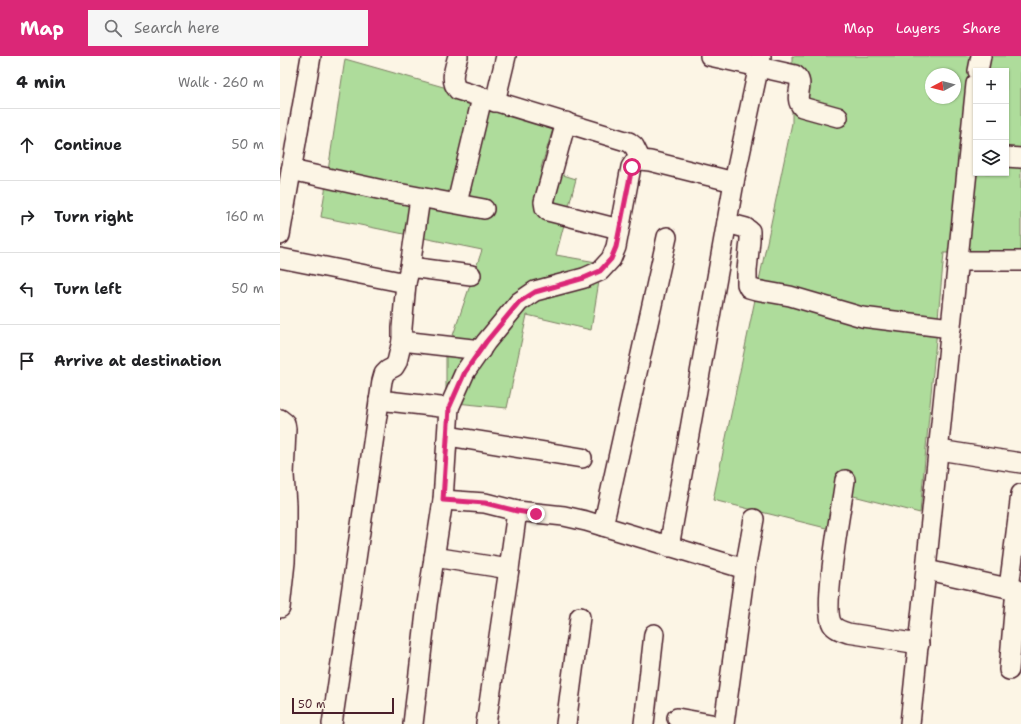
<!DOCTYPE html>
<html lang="en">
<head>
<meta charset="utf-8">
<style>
	body { margin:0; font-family:"Shantell Sans",sans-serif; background:#f6f6f6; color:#202124 }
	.controls { position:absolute; right:12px; top:12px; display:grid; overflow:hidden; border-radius:0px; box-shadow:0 1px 3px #0004 }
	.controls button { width:36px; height:36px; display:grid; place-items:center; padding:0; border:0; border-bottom:1px solid #e0e0e0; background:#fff; color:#202124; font:20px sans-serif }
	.compass { position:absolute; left:645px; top:12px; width:36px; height:36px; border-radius:50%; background:#fff; box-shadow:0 1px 3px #0004; rotate:263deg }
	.scale { position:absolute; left:12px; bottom:10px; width:102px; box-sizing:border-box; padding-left:4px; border:2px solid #4a1f2b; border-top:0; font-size:11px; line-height:14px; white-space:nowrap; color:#4a1f2b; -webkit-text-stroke:3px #fcf5e5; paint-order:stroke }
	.stop { position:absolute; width:12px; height:12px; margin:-9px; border:3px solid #db2777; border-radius:50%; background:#fff }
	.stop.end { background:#db2777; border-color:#fff; box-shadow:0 1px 4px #0008 }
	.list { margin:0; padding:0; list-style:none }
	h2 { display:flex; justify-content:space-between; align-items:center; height:52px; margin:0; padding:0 16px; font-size:17px }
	h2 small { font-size:13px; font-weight:400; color:#757577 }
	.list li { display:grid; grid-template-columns:26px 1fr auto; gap:12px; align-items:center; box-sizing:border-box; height:72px; padding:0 16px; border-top:1px solid #e0e0e0 }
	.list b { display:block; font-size:15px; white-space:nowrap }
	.list em { font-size:13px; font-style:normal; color:#757577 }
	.icon { flex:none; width:22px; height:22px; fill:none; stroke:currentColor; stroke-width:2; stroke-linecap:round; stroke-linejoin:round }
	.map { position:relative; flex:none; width:741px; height:668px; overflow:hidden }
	header { display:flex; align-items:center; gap:24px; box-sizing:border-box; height:56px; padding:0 20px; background:#db2777; color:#fff }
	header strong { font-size:19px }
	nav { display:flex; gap:22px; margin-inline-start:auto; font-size:14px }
	.search { width:280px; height:36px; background:#f6f6f6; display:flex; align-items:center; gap:10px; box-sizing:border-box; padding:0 14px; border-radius:0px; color:#757577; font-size:15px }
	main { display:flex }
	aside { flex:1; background:#fff }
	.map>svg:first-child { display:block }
	.green { fill:#aedc9b; stroke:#7c7e63; fill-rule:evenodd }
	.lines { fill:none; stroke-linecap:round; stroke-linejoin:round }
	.minor-casing { stroke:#4a1f2b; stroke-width:22 }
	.minor { stroke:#fcf5e5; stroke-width:19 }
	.route { stroke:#db2777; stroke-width:5 }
</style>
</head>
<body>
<header>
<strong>Map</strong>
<div class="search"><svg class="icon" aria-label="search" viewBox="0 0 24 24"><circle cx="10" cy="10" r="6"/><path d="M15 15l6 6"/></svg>Search here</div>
<nav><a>Map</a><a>Layers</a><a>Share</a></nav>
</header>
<main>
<aside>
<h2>4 min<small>Walk · 260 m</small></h2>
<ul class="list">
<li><svg class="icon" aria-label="ahead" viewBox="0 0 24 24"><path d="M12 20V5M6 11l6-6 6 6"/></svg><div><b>Continue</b></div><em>50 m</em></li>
<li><svg class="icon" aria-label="right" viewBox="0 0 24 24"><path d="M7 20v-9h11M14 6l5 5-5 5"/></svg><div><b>Turn right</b></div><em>160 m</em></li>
<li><svg class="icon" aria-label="left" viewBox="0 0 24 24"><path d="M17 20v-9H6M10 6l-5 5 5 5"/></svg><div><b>Turn left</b></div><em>50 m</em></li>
<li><svg class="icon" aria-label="arrive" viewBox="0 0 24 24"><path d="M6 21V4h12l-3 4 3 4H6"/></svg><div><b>Arrive at destination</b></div></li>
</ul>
</aside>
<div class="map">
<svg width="741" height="668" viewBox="0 0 741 668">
	<rect width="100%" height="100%" fill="#fcf5e5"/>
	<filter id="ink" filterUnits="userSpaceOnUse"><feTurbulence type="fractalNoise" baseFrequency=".025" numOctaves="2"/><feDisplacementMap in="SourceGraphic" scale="8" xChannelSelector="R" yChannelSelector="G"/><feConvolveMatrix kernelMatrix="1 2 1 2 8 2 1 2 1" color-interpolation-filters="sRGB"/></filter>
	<g filter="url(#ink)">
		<g class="green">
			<path d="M512 0H741V197H664L640 457 558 436 554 474 433 444 512 67ZM696 15H726V117H696ZM651 18H675V42H651Z"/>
			<polygon points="65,3 276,63 261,112 296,123 276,199 322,207 311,274 247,259 227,352 166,346 166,300 202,194 41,161"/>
		</g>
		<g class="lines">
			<g class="minor-casing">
				<g id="minor">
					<path d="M178 0C175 11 169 25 178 34L349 86 354 90 361 104"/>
					<path d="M430 0 515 19C527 28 512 40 522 51L558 61"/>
					<polyline points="698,15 701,0"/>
					<polyline points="215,46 226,0"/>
					<polyline points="286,66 264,146 265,152 268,155 339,173"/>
					<polyline points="726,101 741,102"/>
					<polyline points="11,114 107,135 204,153"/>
					<polyline points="177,147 202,42"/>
					<polyline points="447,167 466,172 470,175 470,184 467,214 467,228 469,232 476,234 510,240 582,261 671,272"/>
					<polyline points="0,179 31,0"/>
					<polyline points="0,202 126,227 130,211 140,142"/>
					<polyline points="678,205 741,205"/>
					<polyline points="130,211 191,219"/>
					<polyline points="126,227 122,272 122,285 201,294"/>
					<polyline points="99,344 169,352 163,444 147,548 133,668"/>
					<polyline points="169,352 185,316 206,286 239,246 255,235 304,222 320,215 331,203 336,191 351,111 355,105 361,104 370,105 454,126"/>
					<polyline points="0,363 5,367 6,373 4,419 6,449 6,472 5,506 0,552"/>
					<polyline points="168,380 302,402"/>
					<polyline points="659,394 741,407"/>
					<path d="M565 424C562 448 542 552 552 568 555 573 562 575 568 577L639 588"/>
					<polyline points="163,444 205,447 237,455 284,460 306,465 465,513"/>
					<polyline points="323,470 387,181"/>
					<polyline points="389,491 454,126 481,0"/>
					<polyline points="154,501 229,513"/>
					<polyline points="647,514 741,535"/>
					<polyline points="729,532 741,438"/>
					<polyline points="729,614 736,533"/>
					<polyline points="397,662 431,668"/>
					<polyline points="52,668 102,325 104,318 108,314 114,311 117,306 122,285"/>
					<polyline points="206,668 229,513 237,455"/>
					<polyline points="286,668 300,561"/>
					<polyline points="364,668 374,578"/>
					<polyline points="444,668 465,513 474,463"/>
					<polyline points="630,668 696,28"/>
				</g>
			</g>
			<use href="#minor" class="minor"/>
		</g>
	</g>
	<g class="lines" filter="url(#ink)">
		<polyline class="route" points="256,458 237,455 205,447 163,444 169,352 185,316 206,286 239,246 255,236 304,222 320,215 331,203 336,191 352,111"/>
	</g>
</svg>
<div class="controls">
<button>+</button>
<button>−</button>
<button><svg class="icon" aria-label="layers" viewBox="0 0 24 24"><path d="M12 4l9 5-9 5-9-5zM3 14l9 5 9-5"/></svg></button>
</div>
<svg class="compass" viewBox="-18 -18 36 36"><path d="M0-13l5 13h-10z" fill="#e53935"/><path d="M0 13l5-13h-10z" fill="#757577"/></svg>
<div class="scale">50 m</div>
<div class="stop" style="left:352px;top:111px"></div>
<div class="stop end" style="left:256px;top:458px"></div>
</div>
</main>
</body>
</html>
